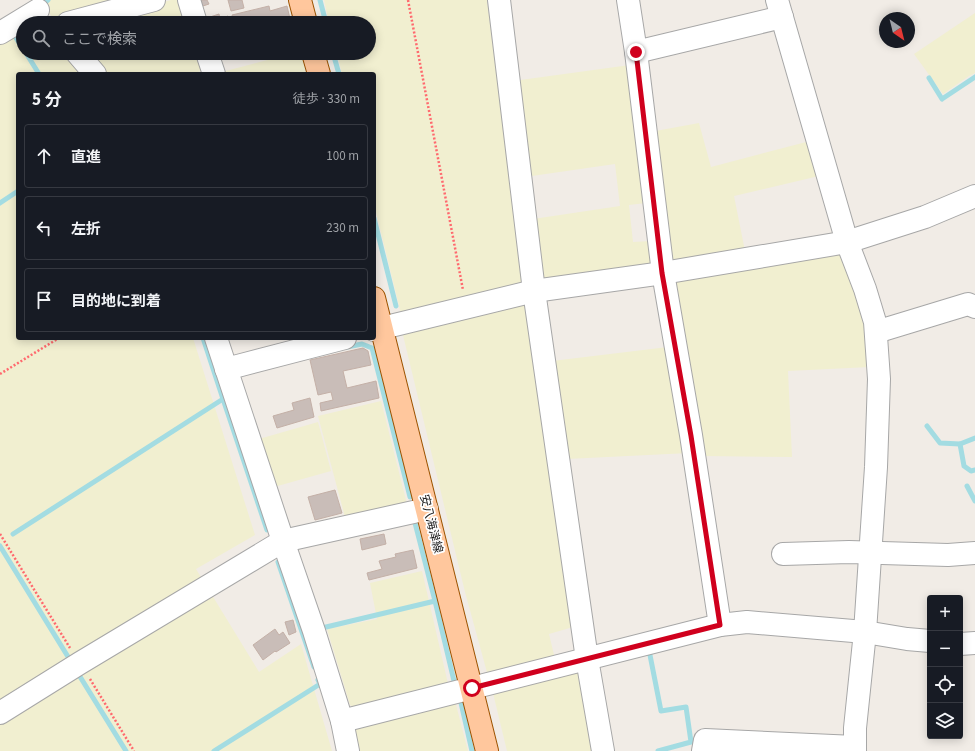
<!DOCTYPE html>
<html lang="ja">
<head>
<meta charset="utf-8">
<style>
	body { margin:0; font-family:"Source Sans 3","Noto Sans JP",sans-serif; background:#20242c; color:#f1f3f6 }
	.controls { position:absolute; right:12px; bottom:12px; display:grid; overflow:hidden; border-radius:4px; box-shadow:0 2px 10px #0003 }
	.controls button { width:36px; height:36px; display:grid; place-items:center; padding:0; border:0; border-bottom:1px solid #363941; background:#171b24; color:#f1f3f6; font:20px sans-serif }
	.compass { position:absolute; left:879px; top:12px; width:36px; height:36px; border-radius:50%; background:#171b24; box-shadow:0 2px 10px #0003; rotate:145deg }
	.stop { position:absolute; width:12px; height:12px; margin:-9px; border:3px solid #d0001d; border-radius:50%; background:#fff }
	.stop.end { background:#d0001d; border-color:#fff; box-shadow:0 1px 4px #0008 }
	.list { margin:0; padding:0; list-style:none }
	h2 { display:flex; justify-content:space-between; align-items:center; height:52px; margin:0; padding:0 16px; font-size:17px }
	h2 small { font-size:13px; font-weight:400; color:#9ea1a6 }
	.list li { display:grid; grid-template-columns:26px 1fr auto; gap:12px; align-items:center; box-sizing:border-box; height:64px; margin:0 8px 8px; padding:0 8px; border:1px solid #363941; border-radius:4px }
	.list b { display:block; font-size:15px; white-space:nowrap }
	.list em { font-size:13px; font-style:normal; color:#9ea1a6 }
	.icon { flex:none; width:22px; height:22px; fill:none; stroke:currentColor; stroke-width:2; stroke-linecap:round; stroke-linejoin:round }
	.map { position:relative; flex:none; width:975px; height:751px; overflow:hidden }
	.search { position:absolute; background:#171b24; box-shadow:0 2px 10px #0003; left:16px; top:16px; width:360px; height:44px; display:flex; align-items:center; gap:10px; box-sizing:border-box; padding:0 14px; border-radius:22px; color:#9ea1a6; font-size:15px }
	.panel { position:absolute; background:#171b24; box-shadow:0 2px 10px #0003; left:16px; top:72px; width:360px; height:268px; border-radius:4px }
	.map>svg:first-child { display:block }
	.farmland { fill:#f1efd0 }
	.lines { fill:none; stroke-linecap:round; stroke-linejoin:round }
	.stream { stroke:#a3dce2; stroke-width:5 }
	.building { fill:#c9bdb8; stroke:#c4b0a7 }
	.minor-casing { stroke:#a7a7a7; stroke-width:24 }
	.major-casing { stroke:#9c5300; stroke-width:24 }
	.path { stroke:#ff696e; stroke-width:2.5; stroke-dasharray:2 2; stroke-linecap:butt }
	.minor { stroke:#fff; stroke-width:22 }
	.major { stroke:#ffc79d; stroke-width:22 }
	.route { stroke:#d0001d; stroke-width:5 }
	.labels { text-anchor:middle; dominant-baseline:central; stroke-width:3.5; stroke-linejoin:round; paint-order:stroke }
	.street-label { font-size:12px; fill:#202020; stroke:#fff }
</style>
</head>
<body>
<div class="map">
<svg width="975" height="751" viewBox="0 0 975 751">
	<rect width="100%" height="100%" fill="#f1ece6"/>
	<g class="farmland">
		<polygon points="39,0 124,0 62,19 52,17"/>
		<polygon points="171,0 180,0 190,23 90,23"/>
		<polygon points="324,0 487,0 524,288 402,318 374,204 374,74 342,74 337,53 369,53 369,23 329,23"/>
		<polygon points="975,13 975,73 969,76 943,94 914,54"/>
		<polygon points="23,26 23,53 67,53 85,74 18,74 18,338 193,338 255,535 196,569 259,672 301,644 332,751 0,751 0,40"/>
		<polygon points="88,53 201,53 207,69 192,74 105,74"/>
		<polygon points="294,53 301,53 306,74 223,74 222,72"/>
		<polygon points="630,65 646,203 629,205 633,242 651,241 653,267 540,282 533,219 620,206 615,164 525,177 513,81"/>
		<polygon points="699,123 711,167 810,141 819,176 734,196 745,251 667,264 650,132"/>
		<polygon points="843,251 868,329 870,367 788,371 792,457 702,456 671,278"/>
		<polygon points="524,301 573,627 549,634 555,659 488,676 465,592 402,331"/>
		<polygon points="668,347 689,453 567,459 552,361"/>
		<polygon points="381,401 407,504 345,517 318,416"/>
		<polygon points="318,422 331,471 274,487 259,439"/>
		<polygon points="422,571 449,688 360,711 350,705 327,629 377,619 370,583"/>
		<polygon points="581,667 594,751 507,751 492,689"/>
		<polygon points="454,697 468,751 356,751 352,732 357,721"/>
	</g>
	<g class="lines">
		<g class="stream">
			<polyline points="320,0 326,23"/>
			<polyline points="44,3 48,0"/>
			<polyline points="16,38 23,49"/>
			<polyline points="26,53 39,74"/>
			<polyline points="333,53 339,74"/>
			<polyline points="929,78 942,99 975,77"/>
			<polyline points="0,203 18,191"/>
			<polyline points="374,218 396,306"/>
			<polyline points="347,347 362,344 372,348 410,497"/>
			<polyline points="223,399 267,530"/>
			<polyline points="927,426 940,443 960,444 975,438"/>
			<polyline points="960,444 964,466 971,471 975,470"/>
			<polyline points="967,486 975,501"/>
			<polyline points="415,523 435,601"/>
			<polyline points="13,534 223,399 203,338"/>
			<polyline points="0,546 70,660"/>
			<polyline points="278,562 314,667"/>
			<polyline points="322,628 435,601 454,681"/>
			<polyline points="649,650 661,711 686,707 691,742 658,751"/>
			<polyline points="79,675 126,751"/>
			<polyline points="461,703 472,751"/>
			<polyline points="214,751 320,684 318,680"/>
		</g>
	</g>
	<g class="building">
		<polygon points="201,0 207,0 209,4 203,6"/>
		<polygon points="228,0 242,0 244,8 231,11"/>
		<polygon points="269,6 270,11 287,6 291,23 238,23 238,21 234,22 232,15"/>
		<polygon points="219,14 220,19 228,16 230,23 212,23 210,17"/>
		<polygon points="363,348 368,351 371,365 343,371 347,388 376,381 379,398 321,411 320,403 333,400 331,392 318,395 310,360"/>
		<polygon points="310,398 314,417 277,428 273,416 294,410 292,403"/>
		<polygon points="335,490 342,513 315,520 308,497"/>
		<polygon points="384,534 386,544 362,550 360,539"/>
		<polygon points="413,550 417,568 369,580 367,573 382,569 379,561 396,557 395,554"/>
		<polygon points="293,620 296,632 289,635 285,622"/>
		<polygon points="275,629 279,635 283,632 290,643 276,652 275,651 263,660 253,645"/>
	</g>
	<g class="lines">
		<g class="minor-casing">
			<g id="minor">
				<polyline points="189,0 196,23"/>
				<polyline points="499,0 534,291 587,659 603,751"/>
				<polyline points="628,0 636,52 663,273 691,435 720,625"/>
				<polyline points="777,0 847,242 865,289 875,322 879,379 876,467 865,632 855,728 855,751"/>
				<polyline points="68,23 154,0"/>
				<polyline points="0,33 38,10"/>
				<polyline points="636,52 782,17"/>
				<polyline points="77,53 95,74"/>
				<polyline points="207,53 214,74"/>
				<polyline points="374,330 534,291 663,273 847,242 925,217 975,196"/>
				<polyline points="876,332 968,304 975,307"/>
				<polyline points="216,338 283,541 314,631 342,721 348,751"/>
				<polyline points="226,369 345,338"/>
				<polyline points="783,554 849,552 948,555 975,553"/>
				<polyline points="960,644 975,643"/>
				<polyline points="0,713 80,663 283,541 427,509"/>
				<polyline points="342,721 720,625 747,622 865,632 907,639 930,641"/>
				<polyline points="703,751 705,740 855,747"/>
			</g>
		</g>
		<g class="major-casing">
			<g id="major">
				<polyline points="300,0 306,23"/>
				<polyline points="313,53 319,74"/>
				<polyline points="374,298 487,751"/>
			</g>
		</g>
		<g class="path">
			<polyline points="408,0 463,290"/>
			<polyline points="0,374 59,338"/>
			<polyline points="0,534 70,648"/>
			<polyline points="90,679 134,751"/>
		</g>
		<use href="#minor" class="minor"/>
		<use href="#major" class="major"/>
	</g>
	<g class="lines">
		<polyline class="route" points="472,688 720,625 691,436 662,273 636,52"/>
	</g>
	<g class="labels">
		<g class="street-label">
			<text transform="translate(431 524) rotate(76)">安八海津線</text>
		</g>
	</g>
</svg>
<div class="controls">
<button>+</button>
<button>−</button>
<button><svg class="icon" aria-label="locate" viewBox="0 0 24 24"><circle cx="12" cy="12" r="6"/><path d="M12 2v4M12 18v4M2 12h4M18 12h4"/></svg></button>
<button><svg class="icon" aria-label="layers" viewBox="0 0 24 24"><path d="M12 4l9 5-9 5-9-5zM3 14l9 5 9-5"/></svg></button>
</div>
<svg class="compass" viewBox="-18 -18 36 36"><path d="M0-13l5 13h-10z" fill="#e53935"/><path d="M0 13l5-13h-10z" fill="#9ea1a6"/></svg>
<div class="stop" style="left:472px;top:688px"></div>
<div class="stop end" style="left:636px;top:52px"></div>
<div class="search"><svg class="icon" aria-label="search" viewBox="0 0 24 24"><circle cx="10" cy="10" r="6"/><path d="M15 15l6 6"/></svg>ここで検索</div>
<section class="panel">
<h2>5 分<small>徒歩 · 330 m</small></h2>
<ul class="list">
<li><svg class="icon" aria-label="ahead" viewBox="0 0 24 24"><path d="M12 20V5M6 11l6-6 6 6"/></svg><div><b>直進</b></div><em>100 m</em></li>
<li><svg class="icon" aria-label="left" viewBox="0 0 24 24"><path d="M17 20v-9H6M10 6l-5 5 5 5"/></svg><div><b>左折</b></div><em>230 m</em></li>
<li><svg class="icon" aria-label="arrive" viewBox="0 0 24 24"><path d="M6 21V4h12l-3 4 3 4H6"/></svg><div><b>目的地に到着</b></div></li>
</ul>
</section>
</div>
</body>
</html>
